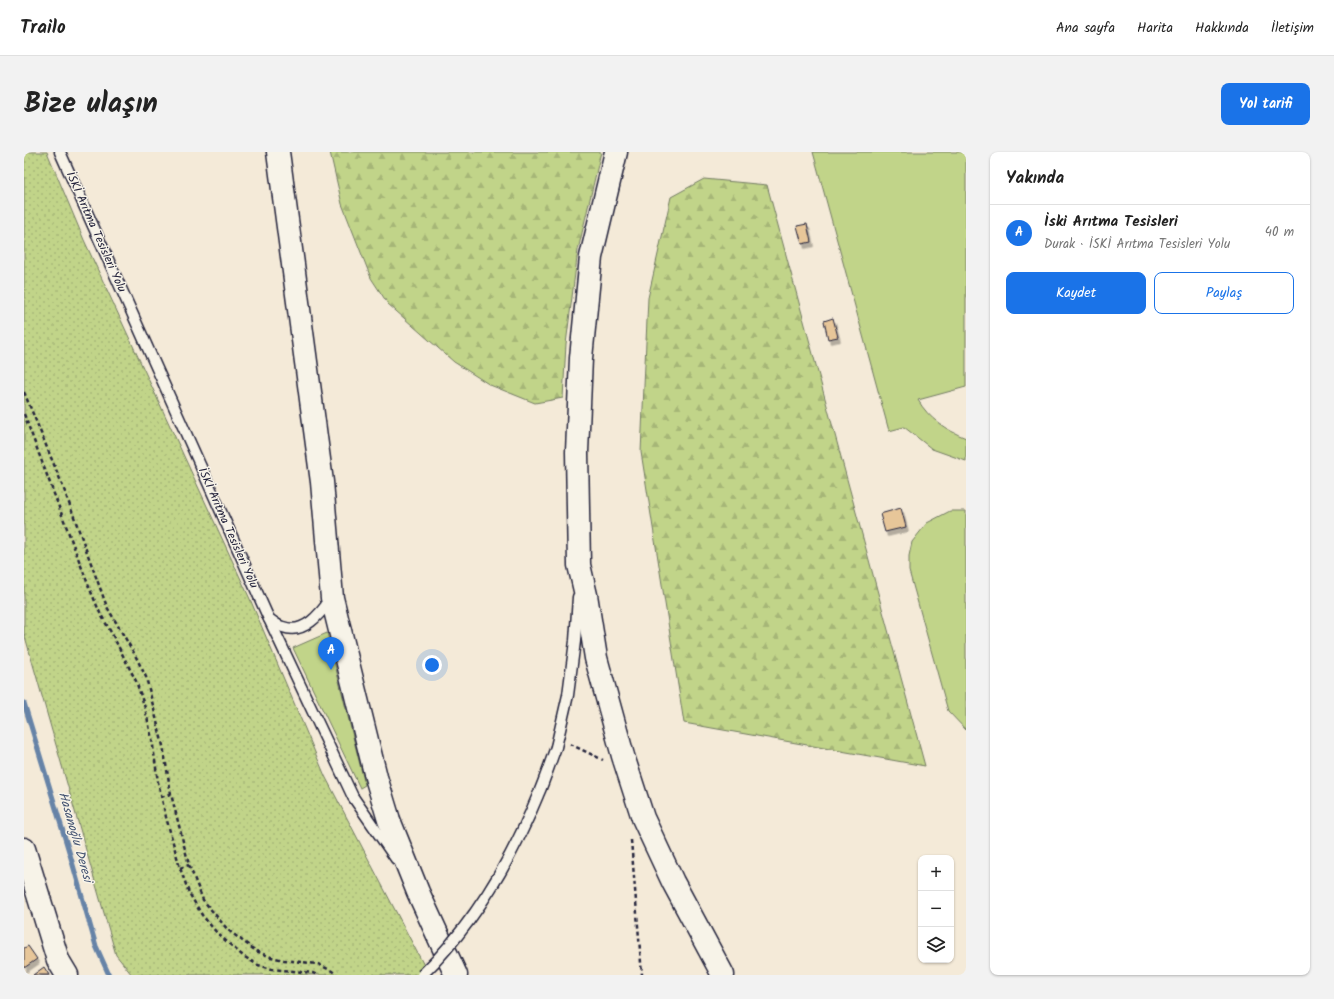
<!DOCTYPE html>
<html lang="tr">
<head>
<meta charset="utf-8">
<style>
	body { margin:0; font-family:Kalam,sans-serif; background:#f2f2f2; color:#222 }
	.controls { position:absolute; right:12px; bottom:12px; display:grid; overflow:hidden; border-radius:8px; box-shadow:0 1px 3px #0004 }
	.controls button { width:36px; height:36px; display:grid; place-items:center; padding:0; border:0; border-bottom:1px solid #e0e0e0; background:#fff; color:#222; font:20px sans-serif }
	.you { position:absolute; left:408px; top:513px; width:14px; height:14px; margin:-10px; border:3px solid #fff; border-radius:50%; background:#1a73e8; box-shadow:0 0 0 6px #1a73e833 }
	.badge { display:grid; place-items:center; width:26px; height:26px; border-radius:50%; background:#1a73e8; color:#fff; font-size:13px; font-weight:700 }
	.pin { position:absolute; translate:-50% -33px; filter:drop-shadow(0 1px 2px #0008) }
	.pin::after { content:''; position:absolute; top:21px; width:14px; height:12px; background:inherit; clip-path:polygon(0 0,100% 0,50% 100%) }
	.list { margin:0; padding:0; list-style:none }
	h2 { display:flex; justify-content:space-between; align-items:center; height:52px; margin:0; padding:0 16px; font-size:17px }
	h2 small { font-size:13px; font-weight:400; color:#767676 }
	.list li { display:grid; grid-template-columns:26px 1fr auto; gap:12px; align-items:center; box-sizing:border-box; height:56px; padding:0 16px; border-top:1px solid #e0e0e0 }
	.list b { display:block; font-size:15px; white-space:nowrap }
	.list p { margin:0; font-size:13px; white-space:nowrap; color:#767676 }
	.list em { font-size:13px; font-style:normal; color:#767676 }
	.actions { display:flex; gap:8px; padding:12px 16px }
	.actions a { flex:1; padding:9px 0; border:1px solid #1a73e8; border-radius:8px; text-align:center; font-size:14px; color:#1a73e8 }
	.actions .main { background:#1a73e8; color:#fff }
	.icon { flex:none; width:22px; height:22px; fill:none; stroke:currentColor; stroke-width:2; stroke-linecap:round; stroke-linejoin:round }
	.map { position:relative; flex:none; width:942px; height:823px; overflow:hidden; border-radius:8px }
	header { display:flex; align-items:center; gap:24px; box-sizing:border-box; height:56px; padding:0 20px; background:#fff; border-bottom:1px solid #e0e0e0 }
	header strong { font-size:19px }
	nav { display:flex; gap:22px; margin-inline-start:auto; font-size:14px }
	.intro { display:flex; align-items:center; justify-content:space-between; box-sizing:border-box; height:96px; padding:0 24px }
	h1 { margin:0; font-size:28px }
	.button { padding:10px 18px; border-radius:8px; background:#1a73e8; color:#fff; font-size:14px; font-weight:700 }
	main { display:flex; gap:24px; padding:0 24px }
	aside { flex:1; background:#fff; border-radius:8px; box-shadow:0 1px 3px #0004 }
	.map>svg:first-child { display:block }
	.grass { fill:#c1d489; stroke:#727b62 }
	.forest { fill:url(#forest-firs); stroke:#727b62 }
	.park { fill:url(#park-dots); stroke:#727b62 }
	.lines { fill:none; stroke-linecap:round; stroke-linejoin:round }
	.stream { stroke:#6683a7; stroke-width:5 }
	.building { fill:#e7c699; stroke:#22223b; filter:url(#shadow) }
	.lane-casing { stroke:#22223b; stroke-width:13 }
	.secondary-casing { stroke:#22223b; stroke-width:25 }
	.path { stroke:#22223b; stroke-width:2.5; stroke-dasharray:4 3; stroke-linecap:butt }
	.lane { stroke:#f7f3e8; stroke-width:10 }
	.secondary { stroke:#f7f3e8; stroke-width:22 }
	.lane-bridge-casing { stroke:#22223b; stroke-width:13; stroke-linecap:butt }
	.lane-bridge { stroke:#f7f3e8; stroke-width:10 }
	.labels { text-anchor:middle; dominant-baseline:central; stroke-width:3; stroke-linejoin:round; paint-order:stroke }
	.street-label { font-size:12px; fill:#22223b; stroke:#f7f3e8 }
	.water-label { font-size:13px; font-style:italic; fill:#445371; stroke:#f7f3e8 }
</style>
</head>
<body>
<header>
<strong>Trailo</strong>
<nav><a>Ana sayfa</a><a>Harita</a><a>Hakkında</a><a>İletişim</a></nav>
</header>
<div class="intro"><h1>Bize ulaşın</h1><a class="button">Yol tarifi</a></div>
<main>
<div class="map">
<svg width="942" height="823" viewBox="0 0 942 823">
	<defs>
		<pattern id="forest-firs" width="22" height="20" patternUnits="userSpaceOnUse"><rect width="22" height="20" fill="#c1d489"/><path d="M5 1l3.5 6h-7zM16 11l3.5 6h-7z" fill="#a6b677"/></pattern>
		<pattern id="park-dots" width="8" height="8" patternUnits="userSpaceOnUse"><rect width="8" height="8" fill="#c1d489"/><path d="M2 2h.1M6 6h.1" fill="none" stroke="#a6b677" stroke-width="1.8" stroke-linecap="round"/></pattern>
		<filter id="shadow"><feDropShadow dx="2.5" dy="4.5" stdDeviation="0" flood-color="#0004"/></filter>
	</defs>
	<rect width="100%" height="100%" fill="#f4ead8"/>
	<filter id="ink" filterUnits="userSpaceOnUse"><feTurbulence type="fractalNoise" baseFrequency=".025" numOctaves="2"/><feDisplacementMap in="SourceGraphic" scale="8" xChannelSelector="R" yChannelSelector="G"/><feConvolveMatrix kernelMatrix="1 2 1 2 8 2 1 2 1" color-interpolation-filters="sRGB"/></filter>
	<g filter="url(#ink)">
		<g class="grass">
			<path d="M789 0H942V235L894 248C905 267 922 278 942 286V309L908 297 880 275 865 279Z"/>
			<polygon points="926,359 942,359 942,578 924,559 885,419 885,404 888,390 903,371"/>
			<polygon points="303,481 341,633 336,636 269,496"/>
		</g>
		<g class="forest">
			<polygon points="306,0 577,0 554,98 542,192 539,246 511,251 466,233 430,210 364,152 347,126 318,52"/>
			<polygon points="680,27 743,33 901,614 660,571 617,300 624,146 647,45"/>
		</g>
		<polygon class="park" points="0,0 23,0 60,88 226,447 301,624 405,823 108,823 92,803 0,481"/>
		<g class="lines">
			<polyline class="stream" points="0,551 47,706 72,794 85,823"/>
		</g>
		<g class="building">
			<polygon points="783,72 787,90 778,92 773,74"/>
			<polygon points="809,166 814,185 804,187 800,169"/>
			<polygon points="877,356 882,375 861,380 856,362"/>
			<polygon points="4,794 13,807 0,816 0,796"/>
			<polygon points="20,815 25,823 9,823"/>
		</g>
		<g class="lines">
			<g class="lane-casing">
				<g id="lane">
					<polyline points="36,0 245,467 329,645 372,707"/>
					<path d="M245 467C250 470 254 474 259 475 280 483 296 462 307 447"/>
					<polyline points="532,595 544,543 551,489 554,445"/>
				</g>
			</g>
			<g class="secondary-casing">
				<g id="secondary">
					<polyline points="254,0 298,330 308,446 352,625 365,668 394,740 432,823"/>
					<polyline points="592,0 567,105 557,206 553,300 555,413 562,443 572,506 599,604 619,666 649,730 699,823"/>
					<polyline points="0,697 34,808 43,823"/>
				</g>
			</g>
			<g class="path">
				<polyline points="0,240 38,332 83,455 110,501 122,525 139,594 147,642 165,713 179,748 204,778 232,799 247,805 260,808 294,812 308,819 313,823"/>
				<polyline points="0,262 65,435 76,461 88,482 112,529 121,556 128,587 134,630 142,665 156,716 165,741 178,763 193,781 219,804 234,813 248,817 289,821 293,823"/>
				<polyline points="546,592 579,608"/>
				<polyline points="137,645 147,642"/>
				<polyline points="607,688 618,823"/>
				<polyline points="156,716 165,713"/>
			</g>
			<use href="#lane" class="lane"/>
			<use href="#secondary" class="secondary"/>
			<g class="lane-bridge-casing">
				<path id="lane-bridge" d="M398 823C449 773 487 709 514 643 521 627 526 611 532 595"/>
			</g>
			<use href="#lane-bridge" class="lane-bridge"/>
		</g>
	</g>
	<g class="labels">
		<g class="street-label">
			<text transform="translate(72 80) rotate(66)">İSKİ Arıtma Tesisleri Yolu</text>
			<text transform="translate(204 376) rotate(66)">İSKİ Arıtma Tesisleri Yolu</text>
		</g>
		<g class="water-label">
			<text transform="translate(51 685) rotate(74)">Hasanoğlu Deresi</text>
		</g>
	</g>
</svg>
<div class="controls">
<button>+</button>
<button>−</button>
<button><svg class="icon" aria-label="layers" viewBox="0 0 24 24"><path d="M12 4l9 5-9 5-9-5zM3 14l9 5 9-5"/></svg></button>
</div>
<div class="you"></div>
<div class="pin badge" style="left:307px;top:518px">A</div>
</div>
<aside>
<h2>Yakında<small></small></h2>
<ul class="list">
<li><span class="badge">A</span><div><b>İski Arıtma Tesisleri</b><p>Durak · İSKİ Arıtma Tesisleri Yolu</p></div><em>40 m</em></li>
</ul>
<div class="actions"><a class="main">Kaydet</a><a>Paylaş</a></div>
</aside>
</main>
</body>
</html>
